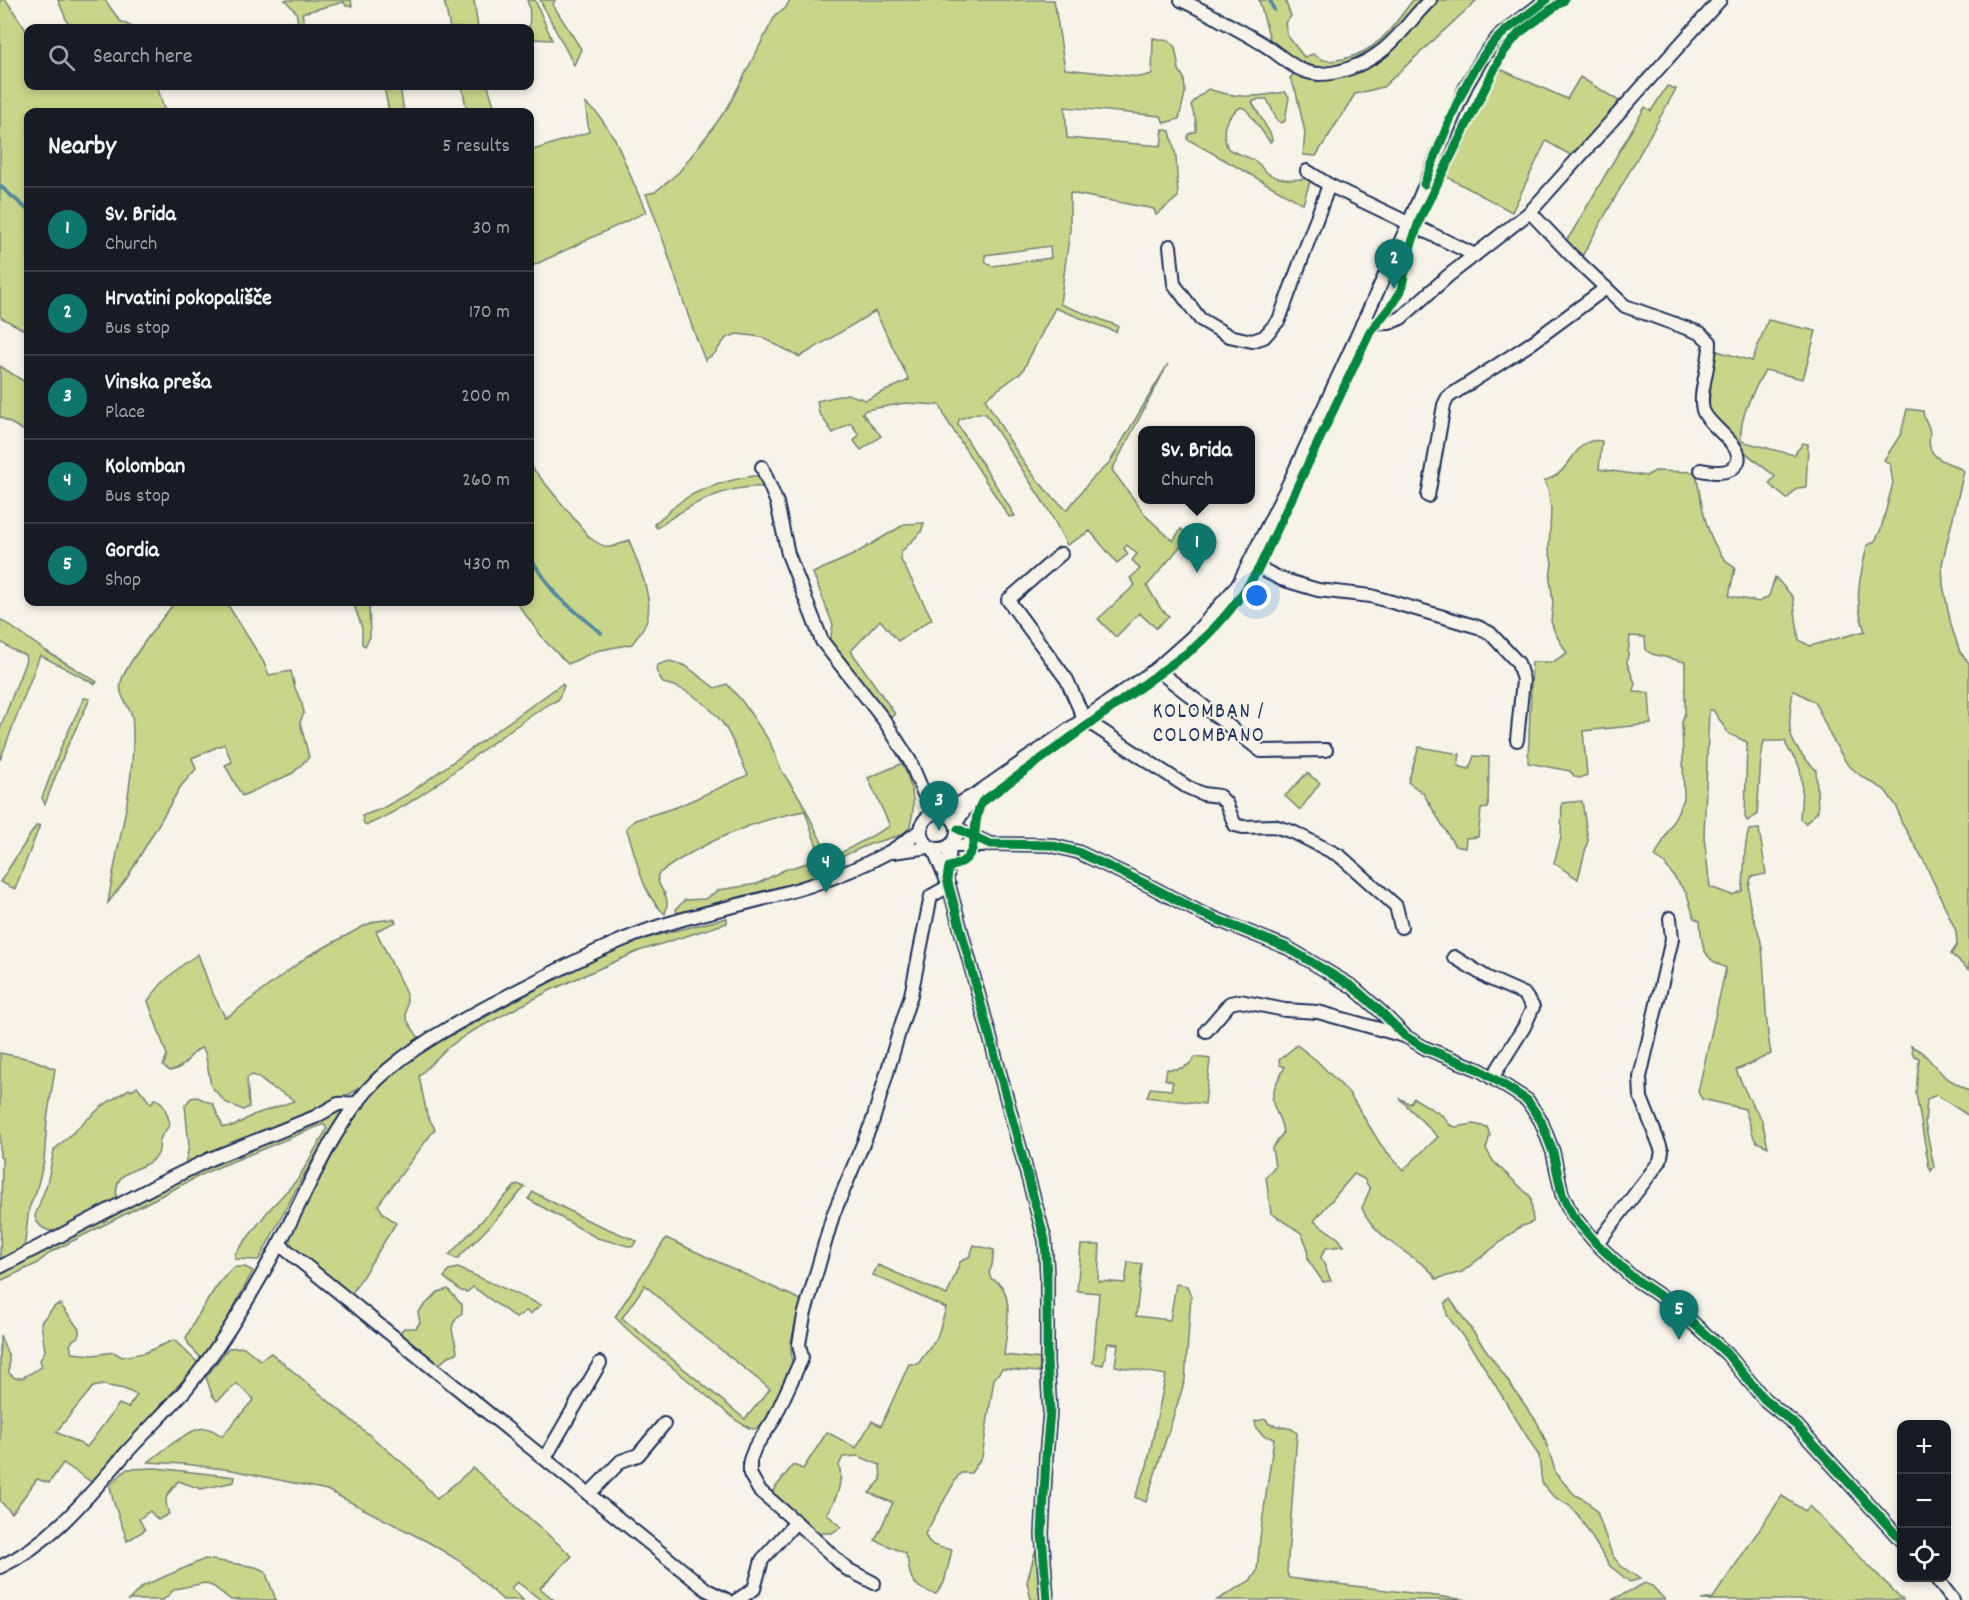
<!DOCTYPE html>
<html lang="en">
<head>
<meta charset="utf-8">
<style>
	body { margin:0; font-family:Dekko,sans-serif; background:#242831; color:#f1f3f6 }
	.controls { position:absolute; right:18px; bottom:18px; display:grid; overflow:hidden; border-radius:12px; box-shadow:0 3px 9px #0003 }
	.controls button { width:54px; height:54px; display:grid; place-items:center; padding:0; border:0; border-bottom:2px solid #363941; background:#171b24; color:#f1f3f6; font:30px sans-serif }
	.you { position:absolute; left:1257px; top:596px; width:21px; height:21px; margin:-15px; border:4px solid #fff; border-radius:50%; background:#1a73e8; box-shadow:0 0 0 9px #1a73e833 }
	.badge { display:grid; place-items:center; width:39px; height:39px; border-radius:50%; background:#0f766e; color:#fff; font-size:20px; font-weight:700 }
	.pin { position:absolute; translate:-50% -50px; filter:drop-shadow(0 2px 3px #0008) }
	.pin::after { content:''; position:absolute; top:32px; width:21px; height:18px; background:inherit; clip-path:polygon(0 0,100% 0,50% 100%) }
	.popup { position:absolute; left:1138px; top:426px; width:117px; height:78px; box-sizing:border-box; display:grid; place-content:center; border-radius:12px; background:#171b24; filter:drop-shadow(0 2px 4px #0005); font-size:20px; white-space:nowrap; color:#9ea1a6 }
	.popup b { font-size:22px; color:#f1f3f6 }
	.popup::after { content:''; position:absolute; left:50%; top:100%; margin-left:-12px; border:12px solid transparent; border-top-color:#171b24 }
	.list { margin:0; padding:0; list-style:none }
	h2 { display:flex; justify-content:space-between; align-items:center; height:78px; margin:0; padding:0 24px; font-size:26px }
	h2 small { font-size:20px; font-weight:400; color:#9ea1a6 }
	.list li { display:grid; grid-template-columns:39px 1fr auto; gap:18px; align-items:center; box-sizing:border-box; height:84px; padding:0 24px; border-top:2px solid #363941 }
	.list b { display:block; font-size:22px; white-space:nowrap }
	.list p { margin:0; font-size:20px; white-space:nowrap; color:#9ea1a6 }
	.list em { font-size:20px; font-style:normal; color:#9ea1a6 }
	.icon { flex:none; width:33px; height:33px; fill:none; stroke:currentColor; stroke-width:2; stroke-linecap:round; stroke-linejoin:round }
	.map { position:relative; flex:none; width:1969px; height:1600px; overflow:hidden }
	.search { position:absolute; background:#171b24; box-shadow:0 3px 9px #0003; left:24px; top:24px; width:510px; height:66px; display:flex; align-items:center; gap:15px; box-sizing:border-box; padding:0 21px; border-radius:12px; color:#9ea1a6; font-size:22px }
	.panel { position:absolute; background:#171b24; box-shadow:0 3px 9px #0003; left:24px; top:108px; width:510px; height:498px; border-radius:12px }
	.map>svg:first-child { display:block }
	.green { fill:#c9d689; stroke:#728274; stroke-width:1.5; fill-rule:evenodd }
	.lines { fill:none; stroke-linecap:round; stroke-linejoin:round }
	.stream { stroke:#528aa2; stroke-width:4 }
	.minor-casing { stroke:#1b2f5e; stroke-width:16 }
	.minor { stroke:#f7f3e8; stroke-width:12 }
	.cycleway-casing { stroke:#f7f3e8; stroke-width:13 }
	.cycleway { stroke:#00873e; stroke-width:9 }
	.labels { text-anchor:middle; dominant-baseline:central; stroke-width:4.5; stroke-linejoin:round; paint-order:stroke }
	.quarter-label { font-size:21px; letter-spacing:1.5px; fill:#1b2f5e; stroke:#f7f3e8 }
</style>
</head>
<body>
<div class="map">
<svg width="1969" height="1600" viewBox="0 0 1969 1600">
	<rect width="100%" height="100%" fill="#f7f3e8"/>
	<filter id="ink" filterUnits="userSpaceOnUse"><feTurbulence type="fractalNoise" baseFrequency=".0167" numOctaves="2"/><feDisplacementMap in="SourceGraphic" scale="12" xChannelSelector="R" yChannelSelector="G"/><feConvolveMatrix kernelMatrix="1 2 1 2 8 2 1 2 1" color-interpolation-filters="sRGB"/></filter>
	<g filter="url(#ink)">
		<g class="green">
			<polygon points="0,0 6,0 28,33 28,86 157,86 165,112 28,112 28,332 0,317"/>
			<polygon points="58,0 105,0 120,21 134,28 70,28"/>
			<polygon points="285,0 351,0 352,6 346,6 344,2 302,13 305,28 299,28 296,12"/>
			<polygon points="444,0 474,0 478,28 450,28"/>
			<path d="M527 0H535L552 40 533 39C525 24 534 16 527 0Z"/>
			<polygon points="540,0 555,0 553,5 581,49 574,65"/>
			<path d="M790 0H1054L1065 69 1140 77 1152 74 1153 38 1169 41 1175 47 1179 70 1184 78 1185 93 1179 119 1164 123 1161 116 1065 107 1067 138 1161 146 1163 129 1170 131 1176 156 1178 197 1156 215 1154 209 1070 193V230L1060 304 1118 326 1116 332 1055 308 1022 372 985 399C1008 438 1031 481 1067 510L1090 481 1110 462 1168 364 1112 470 1147 517 1173 541 1181 529 1189 536 1147 586 1161 609 1169 616 1156 628 1139 613 1116 637 1098 619 1135 585 1130 578 1140 569 1132 560 1137 554 1127 545 1124 548 1128 554 1117 563 1090 531 1067 545 1049 511 986 414 978 413 959 419 958 425 1015 516 1009 517 946 419 940 405 905 403 866 410 862 413 881 436 861 450 854 441 859 435 851 423 833 433 819 413 817 401 847 394 866 400 909 380 875 311 800 357 761 337 737 334 726 338 715 353 705 360C682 306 669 249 646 194L655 192 679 172 715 125 729 105 776 14 785 9ZM1050 246 1051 258 992 266 986 263 985 255Z"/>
			<path d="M1259 0H1285L1291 16 1285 23 1287 35 1304 57 1313 54C1324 62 1330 62 1343 59 1379 51 1392 27 1413 0H1423L1391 39 1357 60 1336 66 1320 67 1300 64 1271 43Z"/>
			<polygon points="1437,0 1477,0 1383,87 1355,94 1316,156 1303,155 1305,133 1303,123 1296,92 1290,78 1295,73 1307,78 1388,53 1409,33 1427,9"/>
			<polygon points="1500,69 1567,99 1580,77 1619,101 1574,157 1546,141 1512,212 1447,177"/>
			<polygon points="384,86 400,86 404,112 389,112"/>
			<polygon points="462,86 488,86 496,112 467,112"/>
			<polygon points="1667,86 1676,89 1581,258 1564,243 1571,234 1645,107 1651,111"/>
			<path d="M1208 89C1238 99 1254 97 1285 92L1289 97 1285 121 1281 123 1277 120 1267 99H1259L1252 102 1271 135 1272 140 1270 142 1246 109 1241 107C1223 118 1221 131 1228 149 1237 154 1252 157 1259 164 1261 166 1262 169 1265 171 1277 182 1297 180 1311 178L1303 204 1187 139 1189 134 1196 131V121L1191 105 1196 99Z"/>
			<polygon points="585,103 598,114 615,139 646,212 530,267 530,151 589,132"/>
			<path d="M1768 320 1816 331 1803 379 1765 370C1753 392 1739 416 1741 441L1794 455 1803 443 1808 444 1806 487 1797 488 1787 499 1769 484 1775 476C1753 459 1707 426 1706 396 1705 382 1713 365 1717 351L1752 361Z"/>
			<polygon points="0,366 25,382 28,387 28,433 0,417"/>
			<path d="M1907 409 1923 411C1923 419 1927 421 1929 428 1931 434 1928 441 1930 447 1933 461 1953 463 1964 471L1942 564 1943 585 1951 625 1960 652 1969 663V970L1951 954 1957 945 1956 931 1923 859 1901 822 1897 807 1885 790 1861 776 1847 764 1831 737 1815 702 1793 690C1788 730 1784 739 1816 770L1818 811 1806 823 1800 819C1801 802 1804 782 1799 766 1796 758 1788 752 1785 741H1764L1761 759 1757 815 1747 821 1745 817 1747 742 1729 734 1713 710H1709L1704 837 1710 887 1732 895 1742 891C1746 871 1742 850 1749 830L1759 829 1766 874 1751 877C1743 908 1758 919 1762 948 1766 983 1764 1019 1771 1054L1736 1070 1748 1097 1762 1120 1768 1147 1757 1142 1754 1138 1745 1109 1702 1099 1698 1092 1726 968C1701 958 1702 946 1700 921L1694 918 1687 894 1664 863 1655 857 1684 799 1682 722 1685 713V662L1652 654 1646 650 1645 637 1630 636 1627 663 1635 683 1634 692 1649 693 1651 724 1583 731 1587 775 1580 778 1575 777 1570 771 1528 763 1532 662H1553L1567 653 1555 633 1551 621 1553 603 1550 579 1552 563 1549 549 1551 509 1548 488 1544 481C1549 479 1554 477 1558 474 1574 462 1578 436 1602 441L1599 469 1646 476 1655 471 1696 472C1701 503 1707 550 1735 568L1729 596 1759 602 1769 596 1775 577 1793 597 1799 640 1810 646 1865 631C1853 599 1860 578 1867 546L1875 541 1881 529 1893 483 1890 464 1884 460 1901 434Z"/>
			<path d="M530 465 590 538C607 550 611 549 629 540 636 560 652 593 648 615 647 625 638 636 632 644L596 651 568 664 545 641 516 602H530Z"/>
			<path d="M762 475 766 487C726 484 688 505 657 528L654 524C663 517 671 509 680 502 699 488 738 477 762 475Z"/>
			<polygon points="924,523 921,532 901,552 901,560 932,619 898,641 880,620 851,651 895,714 888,719 844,663 830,640 833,625 813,573 853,555 905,524"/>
			<path d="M175 602H226L263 661 269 675 291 671 295 688 302 704 304 713 300 722 309 757 293 773 242 796 225 765 232 762 224 744 192 758 196 769 181 786 127 878 108 903C116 848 133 795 133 739 133 732 133 723 132 716 128 703 118 696 121 682 126 663 162 619 175 602Z"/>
			<polygon points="353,602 369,602 370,637 365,646 362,644 362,628"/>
			<polygon points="0,619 46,651 97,682 95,684 40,655 0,760 0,729 26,660 25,655 11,649 0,641"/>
			<path d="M670 661 686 666 715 688 727 684 742 701 770 742 781 770 801 800 830 859 890 826 868 778 903 763C911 785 918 804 909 828L901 835 870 844 838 858 825 875 677 913 676 909 685 900 705 899 719 890 757 884 784 870 821 859 805 811C753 820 701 843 658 874 655 890 673 892 665 914 639 891 638 858 626 828L635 820 677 807 748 775C740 759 732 735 721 721 707 703 685 687 663 683L656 670 657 665Z"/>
			<path d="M562 684 564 686 558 700C543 706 532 715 519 724 468 758 423 801 367 825L364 824 362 816 383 808 408 794Z"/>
			<polygon points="84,698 90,699 66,749 45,804 42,798 62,745"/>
			<polygon points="1419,747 1460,754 1458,766 1469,769 1474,756 1489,757 1488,808 1481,809 1478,837 1466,838 1465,848 1455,846 1423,793 1408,782"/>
			<polygon points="1307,773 1320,783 1300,810 1285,796"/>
			<polygon points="1582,801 1588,840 1578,879 1554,863 1561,838 1562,803"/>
			<polygon points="40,825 15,889 0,882 36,826"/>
			<polygon points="727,918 727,923 639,951 551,990 469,1033 446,1049 419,1076 427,1115 435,1129 378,1205 383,1213 396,1223 351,1295 294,1250 290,1243 289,1236 350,1123 364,1103 384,1082 411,1060 441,1041 552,981 634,941"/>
			<path d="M394 919 396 922 376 931 403 987 407 998 406 1016 408 1022 419 1038 355 1091 313 1113 185 1165 189 1146 185 1105 191 1098 197 1097 213 1104 223 1127 234 1126 253 1115 294 1101C286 1093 278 1091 269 1086 263 1082 259 1076 252 1075L247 1078 249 1107 243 1110 225 1102 211 1086 205 1052 201 1048C186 1055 190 1066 170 1071L163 1066 167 1055 148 1001C160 983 180 966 198 954L211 990 225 1017 230 1015 308 956 366 925 376 921Z"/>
			<path d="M1297 1045 1316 1060 1349 1093 1381 1145 1403 1170 1438 1137 1399 1098 1410 1104 1414 1098 1443 1116 1450 1125 1456 1127 1473 1124 1487 1127 1490 1135 1486 1149 1493 1161 1531 1197 1533 1222 1520 1227 1462 1272 1436 1279C1431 1269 1422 1264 1412 1257 1394 1245 1370 1229 1362 1208L1370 1189 1364 1179 1354 1174 1314 1221 1338 1238 1344 1246 1326 1248 1321 1257 1331 1281 1323 1282 1308 1260 1307 1246 1301 1233 1271 1213 1266 1177 1275 1166 1272 1148 1283 1133C1282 1123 1279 1118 1275 1109 1268 1095 1278 1079 1285 1067L1280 1065 1279 1060Z"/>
			<polygon points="1911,1046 1922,1052 1945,1077 1969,1091 1969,1116 1937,1095 1927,1099 1925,1123 1934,1167 1931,1171 1929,1167 1916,1093 1919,1058 1913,1055"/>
			<polygon points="0,1053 31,1059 55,1069 47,1120 44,1161 36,1192 29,1208 24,1250 0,1262 2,1158 0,1157"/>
			<path d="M1195 1057 1210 1059 1205 1104 1147 1097 1150 1088 1171 1090 1173 1082 1165 1079 1167 1069C1180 1070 1188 1068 1195 1057Z"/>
			<path d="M137 1086 151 1104 154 1099C165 1100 167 1115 170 1124 167 1130 161 1134 160 1140 158 1148 161 1152 155 1158 138 1174 112 1167 117 1200L57 1230 50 1231 43 1228 37 1222 35 1216 47 1184 54 1150 102 1106 129 1089 131 1091Z"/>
			<polygon points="340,1109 343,1110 301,1180 259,1260 235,1259 235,1254 269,1210 298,1179 327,1129 324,1124 209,1171 51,1252 36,1264 0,1281 0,1269 175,1179"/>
			<polygon points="517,1184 525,1187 490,1226 457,1259 449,1255"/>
			<polygon points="533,1192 587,1220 637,1241 632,1247 597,1238 528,1199"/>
			<path d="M666 1238 801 1300 791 1342 792 1367 780 1395 762 1425 755 1429 749 1428 737 1421 631 1333 615 1317ZM645 1285 681 1318 770 1389 745 1419 622 1318Z"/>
			<path d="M974 1245 994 1250 992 1265 989 1273 991 1279C1017 1286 1006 1334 1004 1355L1041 1359 1039 1372 1002 1369 994 1379 982 1457 971 1473H961L958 1476 925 1534C929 1547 939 1547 952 1550L944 1583 936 1594C924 1591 913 1586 910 1573 908 1566 909 1560 905 1553L875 1540 893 1503 869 1493 881 1480 880 1465 858 1456 843 1457 839 1465C844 1482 836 1499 827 1514L841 1527 832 1533H816L772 1492 793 1465 803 1469 827 1432 856 1448 872 1421 881 1426 909 1364H918L937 1338 946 1308 873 1275 878 1265 947 1295 960 1262 970 1256Z"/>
			<polygon points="1081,1245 1100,1245 1098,1281 1125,1283 1128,1262 1142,1264 1136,1316 1170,1320 1176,1284 1187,1286 1191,1296 1185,1380 1146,1502 1135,1497 1147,1466 1166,1375 1115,1366 1118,1344 1108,1343 1103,1365 1093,1363 1099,1293 1077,1291"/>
			<path d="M235 1267H245L253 1271 223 1327 201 1358 189 1345 186 1338C194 1321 220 1276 235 1267Z"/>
			<polygon points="458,1268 541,1305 530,1314 526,1311 516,1318 473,1287 467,1292 461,1291 444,1277 449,1270"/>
			<path d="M448 1289 462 1305V1313C444 1329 456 1334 457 1353L449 1356 437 1366 397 1335 404 1328H416L420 1322 418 1312 438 1292Z"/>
			<polygon points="1450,1299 1537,1422 1547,1444 1556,1474 1575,1495 1587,1501 1597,1512 1612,1555 1621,1566 1640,1579 1630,1582 1610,1566 1578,1515 1570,1506 1553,1496 1542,1483 1539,1456 1478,1357 1447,1315 1445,1303"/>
			<path d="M60 1304 79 1329V1336L73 1340 70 1345 72 1353 93 1355 114 1352 122 1357 144 1353 174 1340 198 1363 93 1483 63 1463 49 1483 37 1479 12 1513 0 1501V1335L9 1358V1373L15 1378H22L42 1367 40 1360 45 1351 41 1322 55 1306ZM103 1385 124 1389 137 1395 128 1408 119 1404 87 1447 56 1432 93 1387Z"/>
			<path d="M244 1347 260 1360 271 1353 410 1469 437 1499 473 1468 572 1556 540 1588 554 1600H541L517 1582 511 1588 523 1600H503L461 1562 430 1543 327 1490 232 1470 184 1464 148 1462C162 1452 187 1429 205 1428 211 1428 217 1433 222 1436L254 1399 237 1384 217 1401 212 1395 206 1377 228 1348Z"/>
			<polygon points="1266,1419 1269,1424 1292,1429 1297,1433 1287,1572 1289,1578 1468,1600 1217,1600 1251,1580 1257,1571 1260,1538 1274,1438 1264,1436 1256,1428 1255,1421"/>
			<path d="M156 1468 235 1477 234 1482 201 1489 178 1481C168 1496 162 1494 169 1514L158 1520 150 1511 139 1519 145 1530 127 1541C122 1522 112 1505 110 1485L127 1469Z"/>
			<polygon points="1782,1496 1805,1511 1809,1506 1903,1600 1701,1600 1713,1598"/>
			<polygon points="1035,1552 1039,1552 1043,1600 1031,1600 1027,1582"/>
			<polygon points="205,1559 256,1567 265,1571 276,1600 231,1600 214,1587 205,1583 175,1589 163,1600 129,1600 143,1586"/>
			<polygon points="1645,1583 1652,1586 1665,1600 1612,1600"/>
		</g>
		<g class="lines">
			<g class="stream">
				<polyline points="1270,0 1274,10"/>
				<polyline points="0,186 28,210"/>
				<polyline points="530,558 556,595 601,633"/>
			</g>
			<g class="minor-casing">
				<g id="minor">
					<path d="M1181 0C1195 7 1209 13 1222 21 1237 29 1252 37 1266 46 1283 57 1297 73 1319 74 1339 74 1363 65 1379 53 1399 39 1412 17 1430 0"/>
					<polyline points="1307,171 1329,185 1475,255"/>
					<path d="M1530 212 1571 255 1625 306 1700 333 1710 342C1711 362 1698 393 1703 410 1708 427 1749 448 1736 465 1728 475 1712 472 1701 470"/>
					<polyline points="1170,246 1174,284 1200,319 1229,336 1252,341 1264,337 1279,320 1329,185"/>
					<polyline points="1362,324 1389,323 1401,318 1448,276 1530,212 1720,0"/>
					<polyline points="762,467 777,503 788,554 822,641 884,720 910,761 923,792 936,813"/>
					<polyline points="1428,496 1444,405 1448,397 1530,344 1606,288"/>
					<polyline points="1061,554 1008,600 1067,680 1084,719 1187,787 1203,794 1219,796 1226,803 1235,825 1243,827 1274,826 1293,832 1340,856 1396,906 1401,927"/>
					<polyline points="1251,562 1259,568 1281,579 1318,590 1371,596 1478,627 1490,633 1518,663 1523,680 1517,740"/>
					<polyline points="1156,669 1261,751 1326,750"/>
					<circle cx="939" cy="831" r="18"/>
					<polyline points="942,813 976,794 1156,669 1192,637 1238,585 1290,481 1409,223 1466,86 1483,57 1499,36 1546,0"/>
					<polyline points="956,823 975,795"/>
					<polyline points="958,829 990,844 1050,845 1078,852 1148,885 1201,913 1288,948 1353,987 1380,1011 1405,1036 1425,1048 1480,1070 1527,1100 1541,1121 1553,1152 1562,1194 1572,1215 1597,1244 1632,1277 1672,1304 1727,1354 1764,1399 1797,1426 1902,1541"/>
					<polyline points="951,846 982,846 990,844"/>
					<polyline points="933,848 949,886 1045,1240 1047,1276 1047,1362 1050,1411 1046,1457 1042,1534 1047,1600"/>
					<polyline points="893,852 929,847"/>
					<polyline points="947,879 950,846"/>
					<polyline points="1454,957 1488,978 1524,994 1533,1007 1524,1027 1492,1078"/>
					<polyline points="1206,1031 1230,1003 1240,1001 1285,1010 1318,1012 1404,1036"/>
					<polyline points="279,1244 707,1590 727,1600"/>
					<polyline points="1597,1244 1660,1161 1662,1151 1641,1098 1640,1077 1672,939 1670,918"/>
					<polyline points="0,1267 155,1186 210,1159 315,1117 338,1104 358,1103"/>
					<polyline points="545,1458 600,1363"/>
					<polyline points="589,1494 621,1461 638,1455 664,1424"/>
					<polyline points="796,1522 847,1569 874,1583"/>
					<path d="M0 1567C53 1542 89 1495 127 1452 146 1431 167 1411 186 1389 222 1345 252 1294 279 1244 307 1192 334 1122 377 1080 415 1043 465 1019 511 994 566 966 621 936 680 920 752 900 819 890 885 854 898 848 909 838 921 830"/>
					<polyline points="1936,1578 1953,1600"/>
					<polyline points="737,1600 754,1589 762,1560 796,1522 759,1490 750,1474 750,1460 755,1447 773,1421 802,1358 799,1344 804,1316 833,1215 873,1120 900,1029 911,995 931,896 949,886"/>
				</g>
			</g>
			<use href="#minor" class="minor"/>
			<g class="cycleway-casing">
				<g id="cycleway">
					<path d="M1424 184C1443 139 1464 72 1499 37 1512 23 1531 14 1546 0"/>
					<polyline points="958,829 990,844 1050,845 1078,852 1148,885 1201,913 1288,948 1353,987 1380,1011 1405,1036 1425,1048 1480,1070 1527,1100 1541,1121 1553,1152 1562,1194 1572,1215 1597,1244 1632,1277 1672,1304 1727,1354 1764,1399 1797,1426 1902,1541"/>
					<path d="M1047 1600 1042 1534 1046 1457 1050 1411 1047 1362V1276L1045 1240 947 879 949 867C986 859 968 825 982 802L1194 648C1222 622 1239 601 1259 568L1370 332 1395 301 1401 291 1408 254 1421 216 1502 54 1519 33 1564 0"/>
				</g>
			</g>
			<use href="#cycleway" class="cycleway"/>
		</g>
	</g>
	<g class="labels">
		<g class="quarter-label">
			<text x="1209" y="713">KOLOMBAN /<tspan x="1209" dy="24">COLOMBANO</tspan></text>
		</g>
	</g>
</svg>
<div class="controls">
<button>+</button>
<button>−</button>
<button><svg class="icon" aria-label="locate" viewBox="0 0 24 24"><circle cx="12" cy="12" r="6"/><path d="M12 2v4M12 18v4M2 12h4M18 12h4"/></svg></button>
</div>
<div class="you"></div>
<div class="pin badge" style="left:1197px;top:573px">1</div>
<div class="popup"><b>Sv. Brida</b>Church</div>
<div class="pin badge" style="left:1394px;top:289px">2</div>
<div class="pin badge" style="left:939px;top:831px">3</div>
<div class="pin badge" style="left:826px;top:893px">4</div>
<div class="pin badge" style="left:1679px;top:1340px">5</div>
<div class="search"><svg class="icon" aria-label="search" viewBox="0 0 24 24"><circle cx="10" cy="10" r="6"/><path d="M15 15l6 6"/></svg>Search here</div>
<section class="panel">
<h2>Nearby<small>5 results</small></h2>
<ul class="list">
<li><span class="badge">1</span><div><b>Sv. Brida</b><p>Church</p></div><em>30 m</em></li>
<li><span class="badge">2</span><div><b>Hrvatini pokopališče</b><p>Bus stop</p></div><em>170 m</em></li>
<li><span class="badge">3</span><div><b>Vinska preša</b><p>Place</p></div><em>200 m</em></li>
<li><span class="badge">4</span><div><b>Kolomban</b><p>Bus stop</p></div><em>260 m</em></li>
<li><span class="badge">5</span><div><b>Gordia</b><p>Shop</p></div><em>430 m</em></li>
</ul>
</section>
</div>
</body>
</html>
